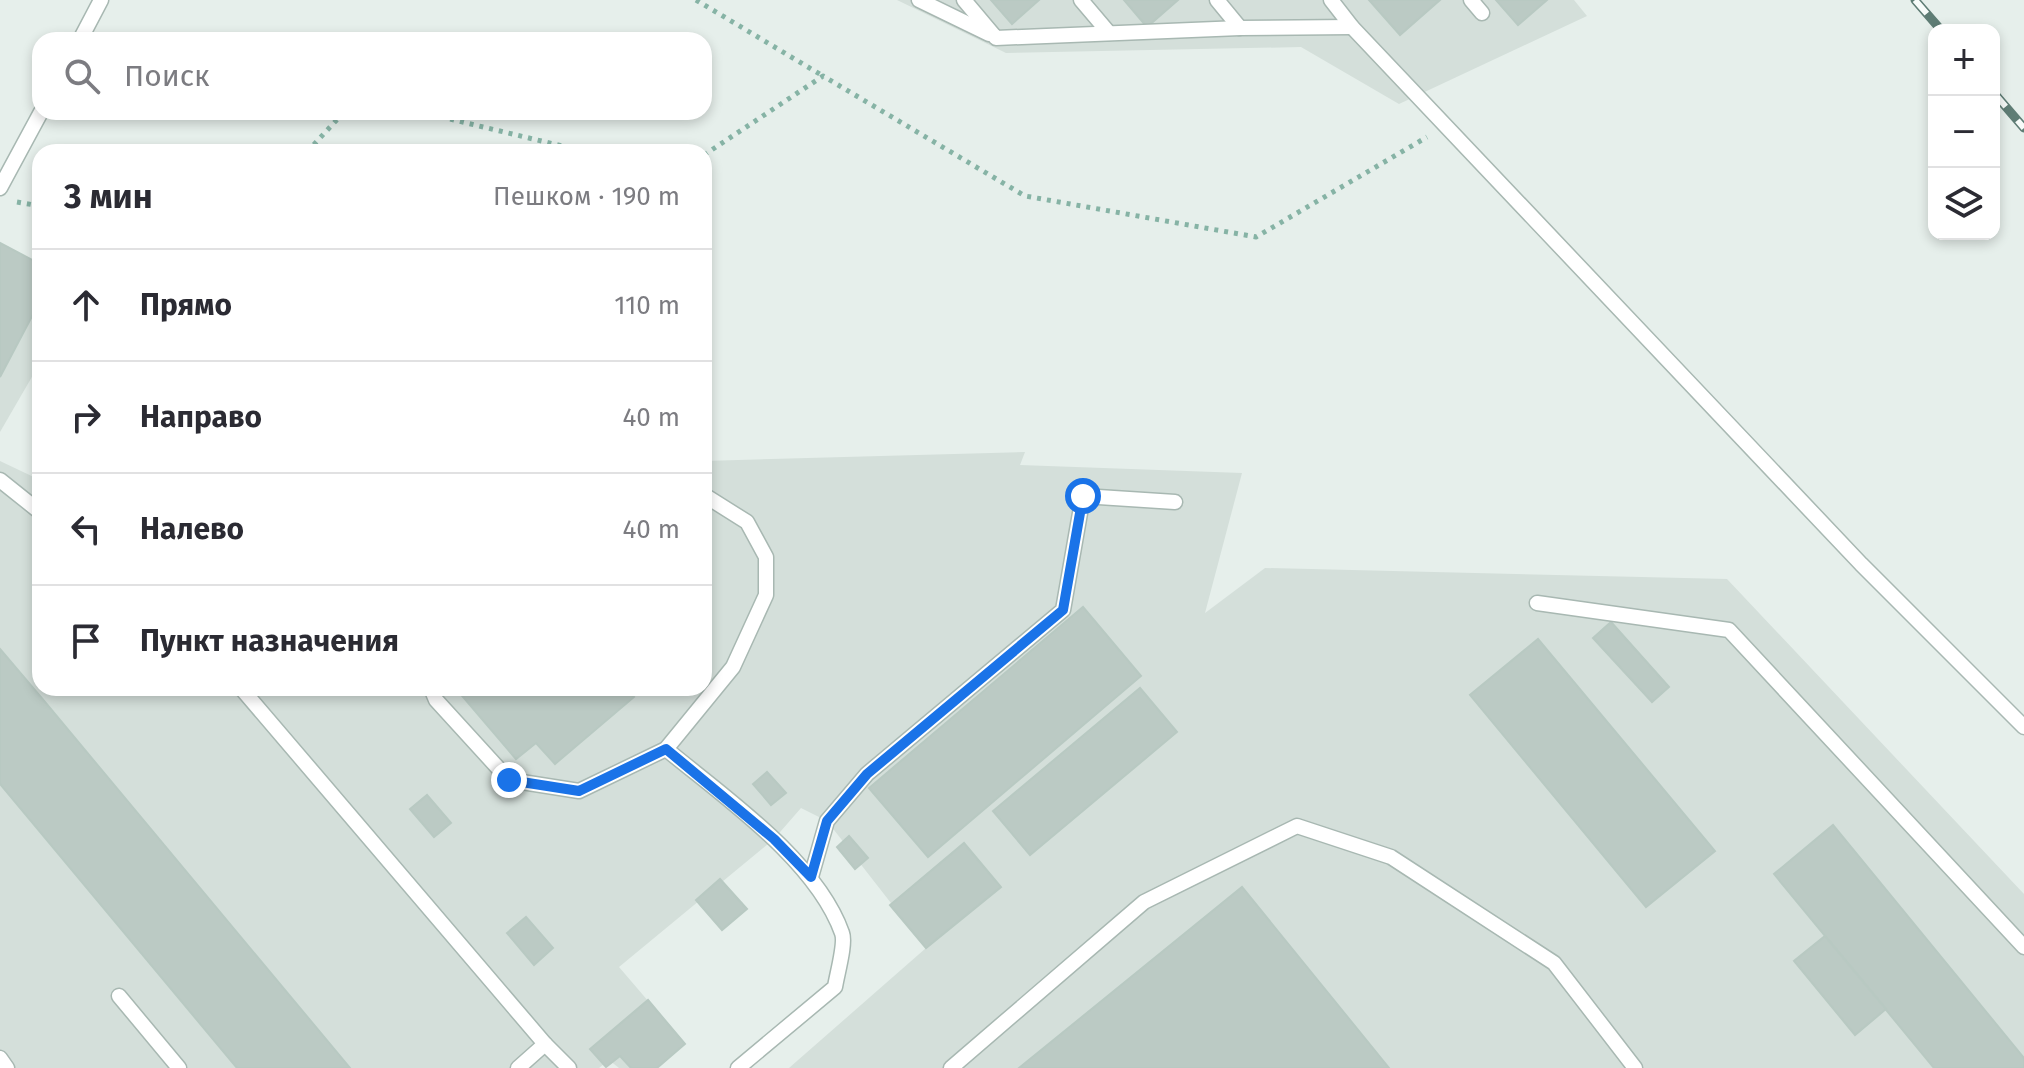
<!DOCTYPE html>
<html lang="ru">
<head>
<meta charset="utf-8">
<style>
	body { margin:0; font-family:"Fira Sans",sans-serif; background:#f7f7f7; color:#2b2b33 }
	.controls { position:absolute; right:24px; top:24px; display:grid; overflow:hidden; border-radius:16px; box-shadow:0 4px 12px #0003 }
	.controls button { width:72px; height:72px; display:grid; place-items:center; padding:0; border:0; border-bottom:2px solid #e1e1e2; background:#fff; color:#2b2b33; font:40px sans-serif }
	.stop { position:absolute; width:24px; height:24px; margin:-18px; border:6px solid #1a73e8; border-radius:50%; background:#fff }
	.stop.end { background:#1a73e8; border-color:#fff; box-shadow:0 2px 8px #0008 }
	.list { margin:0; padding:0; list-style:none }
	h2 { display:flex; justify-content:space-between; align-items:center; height:104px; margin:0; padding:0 32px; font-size:34px }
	h2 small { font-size:26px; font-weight:400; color:#7c7c81 }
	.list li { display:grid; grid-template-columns:52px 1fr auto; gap:24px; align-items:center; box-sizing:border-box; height:112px; padding:0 32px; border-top:2px solid #e1e1e2 }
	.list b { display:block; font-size:30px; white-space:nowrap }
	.list em { font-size:26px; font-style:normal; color:#7c7c81 }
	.icon { flex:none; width:44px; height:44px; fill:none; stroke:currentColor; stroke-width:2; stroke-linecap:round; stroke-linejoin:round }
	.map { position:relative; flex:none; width:2024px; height:1068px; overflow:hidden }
	.search { position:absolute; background:#fff; box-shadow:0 4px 12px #0003; left:32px; top:32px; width:680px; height:88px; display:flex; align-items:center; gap:20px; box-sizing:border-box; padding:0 28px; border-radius:24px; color:#7c7c81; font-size:30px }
	.panel { position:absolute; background:#fff; box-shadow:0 4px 12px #0003; left:32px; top:144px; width:680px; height:552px; border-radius:24px }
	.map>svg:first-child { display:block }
	.built { fill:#d4dfda }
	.building { fill:#bbcac4; stroke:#b8c9c2; stroke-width:2 }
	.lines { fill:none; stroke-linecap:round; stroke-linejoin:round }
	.lane-casing { stroke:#a8b8b2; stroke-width:17 }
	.path { stroke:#86b3a5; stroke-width:5; stroke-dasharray:4 6; stroke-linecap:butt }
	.lane { stroke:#fff; stroke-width:14 }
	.rail-casing { stroke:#5f7d75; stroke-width:9 }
	.rail { stroke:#f7fbf9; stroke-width:6; stroke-dasharray:18; stroke-linecap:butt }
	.route { stroke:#1a73e8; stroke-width:10 }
</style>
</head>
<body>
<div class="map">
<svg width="2024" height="1068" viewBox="0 0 2024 1068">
	<rect width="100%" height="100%" fill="#e6efeb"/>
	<g class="built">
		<polygon points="897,0 1574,0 1587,16 1399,104 1301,47 1006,53"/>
		<polygon points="0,243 40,264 40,363 0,432"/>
		<polygon points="1025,452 1020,465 1242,473 1205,613 1265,568 1727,579 2024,894 2024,1068 789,1068 926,948 827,821 801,808 774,839 619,967 685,1044 657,1068 619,1068 609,1060 599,1068 0,1068 0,461 40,480 40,688 704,688 704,461"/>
	</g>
	<g class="building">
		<polygon points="991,0 1039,0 1012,24"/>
		<polygon points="1124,0 1178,0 1147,27"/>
		<polygon points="1369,0 1440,0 1400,35"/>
		<polygon points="1496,0 1547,0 1518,25"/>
		<polygon points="0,243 40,264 40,301 0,377"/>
		<polygon points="1083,607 1141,676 928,857 869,788"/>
		<polygon points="1611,622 1669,687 1652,702 1593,638"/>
		<polygon points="1538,639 1715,851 1646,907 1470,695"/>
		<polygon points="0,649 45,702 350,1068 237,1068 0,784"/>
		<polygon points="461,688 626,688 634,697 555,764 536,743 516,759 458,691"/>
		<polygon points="1140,688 1177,732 1030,855 993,811"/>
		<polygon points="767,772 786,793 771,805 753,784"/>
		<polygon points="427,795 451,823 434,837 410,809"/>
		<polygon points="1833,825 2024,1058 2024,1068 1934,1068 1774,874"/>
		<polygon points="849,836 868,858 855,869 837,847"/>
		<polygon points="964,843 1001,887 926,948 890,905"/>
		<polygon points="720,879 747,909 722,930 696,900"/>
		<polygon points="1242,887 1389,1068 1019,1068"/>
		<polygon points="526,917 553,948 534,965 507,933"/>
		<polygon points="1825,936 1886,1009 1855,1035 1794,961"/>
		<polygon points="648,1000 685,1044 657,1068 631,1068 620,1056 606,1067 590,1049"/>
	</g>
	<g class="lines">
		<g class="lane-casing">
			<g id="lane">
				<polyline points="919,0 989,34"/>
				<polyline points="964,0 996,38 1240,28"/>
				<polyline points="1081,0 1109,33"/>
				<polyline points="1217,0 1240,28 1352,27"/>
				<polyline points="1331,0 1352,27 1861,564 2024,727"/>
				<polyline points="1471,0 1482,13"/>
				<polyline points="80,40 101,0"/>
				<polyline points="0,188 41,112"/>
				<polyline points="0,480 40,512"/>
				<polyline points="1537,603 1729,630 2024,947"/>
				<polyline points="241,688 545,1044 569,1068"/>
				<polyline points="431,688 436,700 509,780 579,791 666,749 733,667 766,595 766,557 747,522 704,495"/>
				<path d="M666 749C724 797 816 860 842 933 846 943 837 974 835 987L738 1068"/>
				<polyline points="811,877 827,821 867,774 1063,610 1083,496 1175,502"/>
				<polyline points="119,996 179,1068"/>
				<polyline points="0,1058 7,1068"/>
				<polyline points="518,1068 545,1044"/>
				<polyline points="951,1068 1144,902 1297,826 1391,857 1554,963 1635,1068"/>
			</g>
		</g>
		<g class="path">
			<polyline points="696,0 823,76"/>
			<polyline points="421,112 587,152"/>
			<polyline points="307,152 344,112"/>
			<polyline points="704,155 823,76 1025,196 1256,237 1427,137"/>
			<polyline points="17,202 40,206"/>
		</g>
		<use href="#lane" class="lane"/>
		<g class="rail-casing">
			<g id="rail">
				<polyline points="1915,0 1941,30"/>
				<polyline points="1994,93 2024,128"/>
			</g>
		</g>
		<use href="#rail" class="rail"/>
	</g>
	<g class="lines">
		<polyline class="route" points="509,780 579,791 666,749 774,839 811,877 827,821 867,774 1063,610 1083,496"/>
	</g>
</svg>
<div class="controls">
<button>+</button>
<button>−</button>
<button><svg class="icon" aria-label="layers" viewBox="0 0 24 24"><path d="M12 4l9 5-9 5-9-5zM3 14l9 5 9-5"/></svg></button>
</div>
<div class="stop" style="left:1083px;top:496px"></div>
<div class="stop end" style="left:509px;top:780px"></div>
<div class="search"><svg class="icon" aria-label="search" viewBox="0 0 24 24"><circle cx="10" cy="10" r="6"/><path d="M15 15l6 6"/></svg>Поиск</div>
<section class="panel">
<h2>3 мин<small>Пешком · 190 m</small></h2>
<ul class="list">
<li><svg class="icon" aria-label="ahead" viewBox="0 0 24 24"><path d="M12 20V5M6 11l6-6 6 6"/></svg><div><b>Прямо</b></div><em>110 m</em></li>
<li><svg class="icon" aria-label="right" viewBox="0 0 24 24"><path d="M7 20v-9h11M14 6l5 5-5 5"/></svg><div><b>Направо</b></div><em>40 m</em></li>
<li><svg class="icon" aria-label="left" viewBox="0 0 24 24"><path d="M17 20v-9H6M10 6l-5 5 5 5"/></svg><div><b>Налево</b></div><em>40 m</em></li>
<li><svg class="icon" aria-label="arrive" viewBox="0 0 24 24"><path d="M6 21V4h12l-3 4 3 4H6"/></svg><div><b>Пункт назначения</b></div></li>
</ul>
</section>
</div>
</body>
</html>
